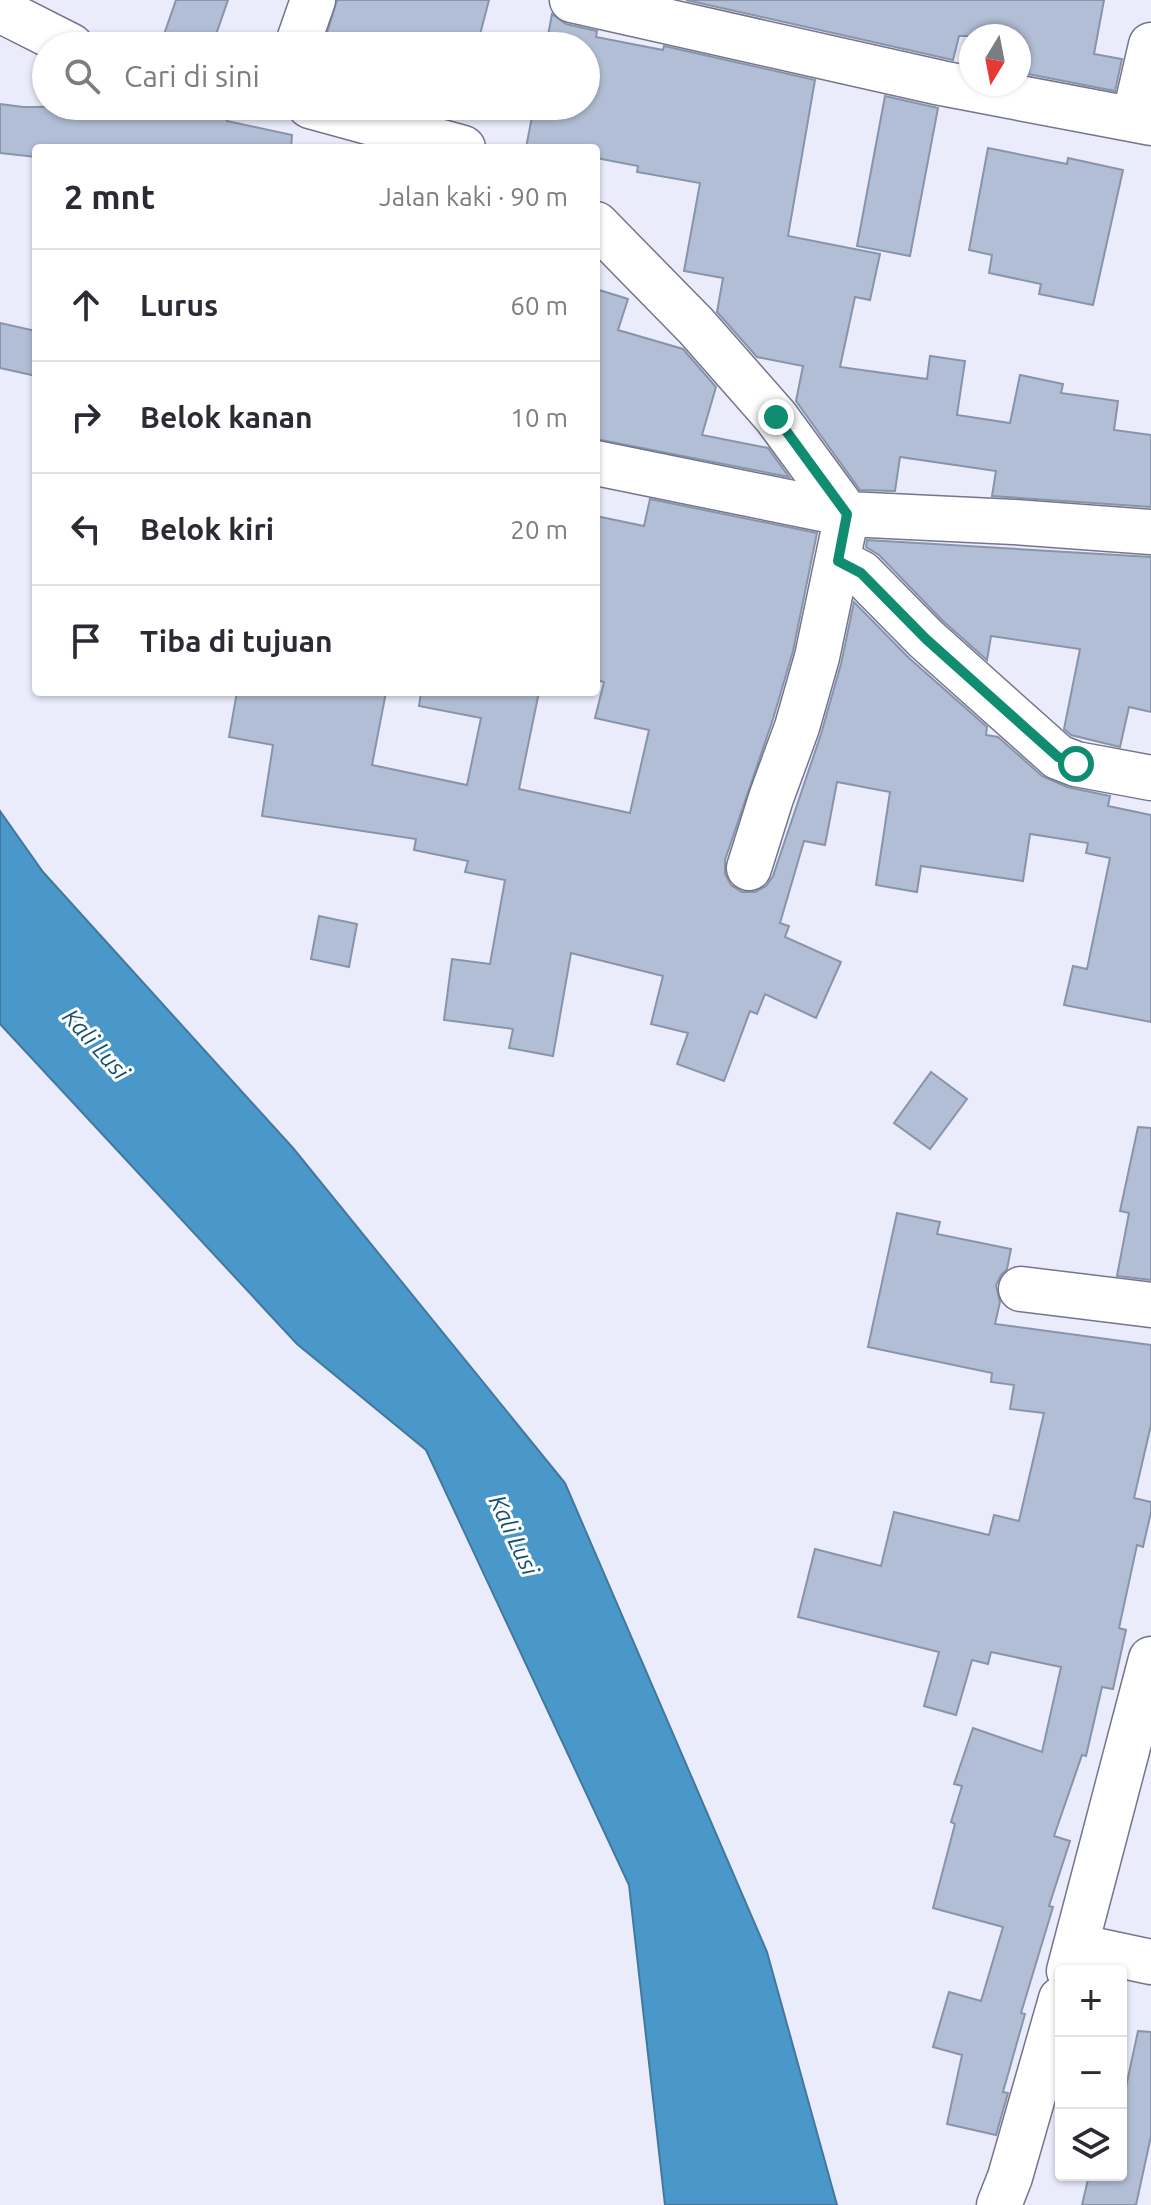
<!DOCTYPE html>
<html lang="id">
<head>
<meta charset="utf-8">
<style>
	body { margin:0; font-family:Ubuntu,sans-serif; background:#f2f2f3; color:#2b2b33 }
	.controls { position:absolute; right:24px; bottom:24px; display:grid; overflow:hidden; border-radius:8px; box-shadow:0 2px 6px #0004 }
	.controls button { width:72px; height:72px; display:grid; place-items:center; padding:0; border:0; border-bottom:2px solid #e1e1e2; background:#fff; color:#2b2b33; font:40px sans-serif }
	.compass { position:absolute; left:959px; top:24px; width:72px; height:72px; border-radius:50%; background:#fff; box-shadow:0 2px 6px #0004; rotate:190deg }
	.stop { position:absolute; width:24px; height:24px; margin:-18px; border:6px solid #108c70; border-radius:50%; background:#fff }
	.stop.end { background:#108c70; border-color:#fff; box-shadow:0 2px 8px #0008 }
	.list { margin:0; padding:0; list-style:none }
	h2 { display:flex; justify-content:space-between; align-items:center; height:104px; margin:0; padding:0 32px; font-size:34px }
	h2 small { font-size:26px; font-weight:400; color:#7c7c81 }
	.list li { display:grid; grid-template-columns:52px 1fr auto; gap:24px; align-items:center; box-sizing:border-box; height:112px; padding:0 32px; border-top:2px solid #e1e1e2 }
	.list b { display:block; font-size:30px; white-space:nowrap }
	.list em { font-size:26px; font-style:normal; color:#7c7c81 }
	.icon { flex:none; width:44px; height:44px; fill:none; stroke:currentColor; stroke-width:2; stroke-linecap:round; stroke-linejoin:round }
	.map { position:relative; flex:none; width:1151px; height:2205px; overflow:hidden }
	.search { position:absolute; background:#fff; box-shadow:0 2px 6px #0004; left:32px; top:32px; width:568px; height:88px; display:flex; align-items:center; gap:20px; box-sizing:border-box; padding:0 28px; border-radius:44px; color:#7c7c81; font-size:30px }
	.panel { position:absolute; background:#fff; box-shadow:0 2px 6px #0004; left:32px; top:144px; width:568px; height:552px; border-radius:8px }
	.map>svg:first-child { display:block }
	.water { fill:#4a98c9; stroke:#42789e; stroke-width:2 }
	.building { fill:#b1bed5; stroke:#8794aa; stroke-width:2 }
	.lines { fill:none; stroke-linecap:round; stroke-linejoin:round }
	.minor-casing { stroke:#74758c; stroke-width:47 }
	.major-casing { stroke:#74758c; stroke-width:47 }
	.minor { stroke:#fff; stroke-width:44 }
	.major { stroke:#fff; stroke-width:44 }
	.route { stroke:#108c70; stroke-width:10 }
	.labels { text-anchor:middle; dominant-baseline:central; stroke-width:6; stroke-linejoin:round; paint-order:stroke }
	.water-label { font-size:24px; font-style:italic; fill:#135071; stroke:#fff }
</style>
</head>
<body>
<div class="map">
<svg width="1151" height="2205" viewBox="0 0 1151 2205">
	<rect width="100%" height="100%" fill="#eaebfb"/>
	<polygon class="water" points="0,811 43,872 293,1148 565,1483 767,1952 837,2205 665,2205 629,1885 426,1450 297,1344 0,1024"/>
	<g class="building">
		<polygon points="176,0 228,0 212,46 160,46"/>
		<polygon points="337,0 489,0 477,46 323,46"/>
		<polygon points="686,0 1104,0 1094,54 1122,59 1115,91 1028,74 1029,71 1019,69 1019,36 959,36 953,60"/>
		<polygon points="552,14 566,24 597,31 596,37 663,50 664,46 815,80 788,236 880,254 870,300 855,297 840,367 927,379 930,356 965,361 957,415 1010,423 1020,375 1063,384 1061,393 1118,401 1114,430 1151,435 1151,507 992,496 996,471 900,457 895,491 860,490 796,401 803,366 757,357 717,312 723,278 684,271 700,183 637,172 638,166 596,158 596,148 526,148 534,106 586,106 586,46 546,46"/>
		<polygon points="885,96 938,108 910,256 857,246"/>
		<polygon points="0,104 23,107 231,106 227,121 292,135 291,148 36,148 36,157 0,153"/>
		<polygon points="988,148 1067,164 1068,158 1123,170 1093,305 1039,294 1041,284 989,273 992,255 969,250"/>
		<polygon points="596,289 628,299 618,330 683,349 716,387 702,435 768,448 789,477 596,439"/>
		<polygon points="0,323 36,331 36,376 0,368"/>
		<polygon points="650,499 817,533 793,651 773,719 725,860 725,874 731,885 742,892 755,892 766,886 773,876 821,734 841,664 854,602 909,658 987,727 986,735 998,737 1042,776 1067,787 1110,796 1108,806 1151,815 1151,1022 1064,1005 1073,966 1087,969 1110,858 1086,853 1088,843 1030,834 1023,881 921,866 917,892 876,885 890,792 837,782 825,845 804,841 780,923 789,926 785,937 841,962 816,1018 765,994 757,1014 750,1011 724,1081 677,1064 688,1033 651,1024 663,976 571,953 553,1056 509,1048 513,1029 444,1020 452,959 490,964 505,880 465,872 468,861 414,850 416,839 262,816 273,745 229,737 237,692 386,692 372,765 467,785 481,718 419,706 421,692 539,692 519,789 630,813 649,730 595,718 604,682 596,680 596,516 644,526"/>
		<polygon points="867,540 1151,557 1151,712 1129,707 1120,747 1071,735 1064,729 1080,649 991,636 987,660 943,621 879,555 866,547"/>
		<polygon points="319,916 357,924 349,967 311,959"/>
		<polygon points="931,1072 967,1099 930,1149 894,1123"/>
		<polygon points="1138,1127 1151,1128 1151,1280 1117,1276 1129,1213 1120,1211"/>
		<polygon points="897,1213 940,1222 937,1234 1011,1249 1007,1269 1001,1275 996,1285 1000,1302 995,1324 1151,1345 1151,1425 1134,1498 1151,1502 1151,1512 1143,1547 1137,1545 1119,1628 1126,1630 1113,1689 1102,1687 1086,1756 1082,1755 1054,1836 1070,1841 1049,1906 1053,1907 1021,2013 1025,2014 1003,2092 1008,2093 996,2135 947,2124 962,2055 933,2047 949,1992 981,2001 1003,1927 933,1908 955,1824 951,1822 962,1786 954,1784 973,1728 1042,1752 1061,1667 991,1652 988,1664 972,1660 956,1715 924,1706 939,1652 798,1617 815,1549 881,1566 894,1512 989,1535 994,1515 1019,1521 1044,1413 1010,1409 1014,1385 991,1382 992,1373 868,1347"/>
		<polygon points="1138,2031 1151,2032 1151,2136 1136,2205 1082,2205 1089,2175 1121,2175 1121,2110"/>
	</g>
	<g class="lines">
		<g class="minor-casing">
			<g id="minor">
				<polyline points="572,0 941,83 1151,123"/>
				<polyline points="0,10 71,46"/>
				<polyline points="297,46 313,0"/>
				<polyline points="310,106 463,148"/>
				<polyline points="1134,119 1151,45"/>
				<polyline points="596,224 696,326 776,417 847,514 1014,522 1151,532"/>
				<polyline points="596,463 847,514 817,657 797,727 771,798 749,868"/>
				<polyline points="838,561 861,573 926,639 1058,757 1076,764 1151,778"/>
				<polyline points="1021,1289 1151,1305"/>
				<polyline points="1076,1946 1151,1962"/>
			</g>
		</g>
		<g class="major-casing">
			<g id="major">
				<polyline points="1069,1971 1151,1659"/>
				<polyline points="999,2205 1010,2177 1061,1999"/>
			</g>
		</g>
		<use href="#minor" class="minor"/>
		<use href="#major" class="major"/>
	</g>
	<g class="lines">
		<polyline class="route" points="776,417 847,514 838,561 861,573 926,639 1058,757 1076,764"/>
	</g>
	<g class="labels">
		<g class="water-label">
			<text transform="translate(96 1044) rotate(48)">Kali Lusi</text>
			<text transform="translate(514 1535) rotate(65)">Kali Lusi</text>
		</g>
	</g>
</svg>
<div class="controls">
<button>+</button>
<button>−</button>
<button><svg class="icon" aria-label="layers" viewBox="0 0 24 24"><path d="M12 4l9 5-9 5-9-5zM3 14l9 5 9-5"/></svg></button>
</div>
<svg class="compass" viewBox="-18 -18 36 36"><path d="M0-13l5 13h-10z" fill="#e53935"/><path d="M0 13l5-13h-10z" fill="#7c7c81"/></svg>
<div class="stop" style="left:1076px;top:764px"></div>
<div class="stop end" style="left:776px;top:417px"></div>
<div class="search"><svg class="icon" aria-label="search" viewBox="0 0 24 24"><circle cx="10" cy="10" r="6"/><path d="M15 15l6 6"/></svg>Cari di sini</div>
<section class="panel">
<h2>2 mnt<small>Jalan kaki · 90 m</small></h2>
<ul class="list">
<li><svg class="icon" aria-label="ahead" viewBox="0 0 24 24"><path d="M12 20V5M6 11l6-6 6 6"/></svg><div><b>Lurus</b></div><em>60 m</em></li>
<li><svg class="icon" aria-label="right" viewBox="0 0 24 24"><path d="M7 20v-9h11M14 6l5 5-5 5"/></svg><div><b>Belok kanan</b></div><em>10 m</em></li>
<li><svg class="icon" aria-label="left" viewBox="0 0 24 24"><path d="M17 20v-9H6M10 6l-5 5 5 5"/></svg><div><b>Belok kiri</b></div><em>20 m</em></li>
<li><svg class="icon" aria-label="arrive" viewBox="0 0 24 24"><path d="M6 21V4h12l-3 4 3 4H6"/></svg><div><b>Tiba di tujuan</b></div></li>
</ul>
</section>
</div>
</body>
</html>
